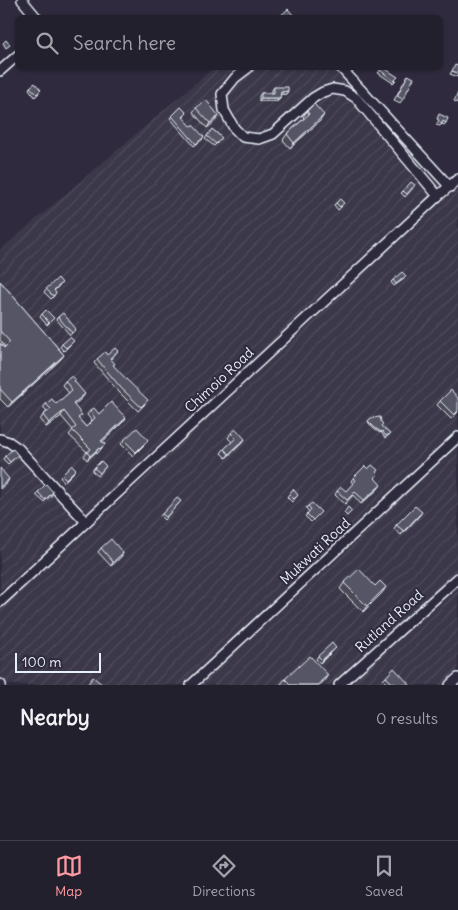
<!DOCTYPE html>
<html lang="en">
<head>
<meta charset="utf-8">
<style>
	body { margin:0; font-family:Delius,sans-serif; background:#2f2d3a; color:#f1f3f6 }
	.scale { position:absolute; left:15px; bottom:12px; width:86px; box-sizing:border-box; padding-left:5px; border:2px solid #e8f1f8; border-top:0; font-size:14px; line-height:18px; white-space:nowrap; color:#e8f1f8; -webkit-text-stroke:4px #2f2a3d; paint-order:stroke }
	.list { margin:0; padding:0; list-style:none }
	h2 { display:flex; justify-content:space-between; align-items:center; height:65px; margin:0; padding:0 20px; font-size:21px }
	h2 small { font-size:16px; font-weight:400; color:#a3a3aa }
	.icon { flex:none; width:28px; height:28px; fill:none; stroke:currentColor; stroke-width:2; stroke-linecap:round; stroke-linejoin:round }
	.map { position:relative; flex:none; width:458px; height:685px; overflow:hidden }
	.search { position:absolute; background:#23202e; box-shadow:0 1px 4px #0004; left:15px; right:15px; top:15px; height:55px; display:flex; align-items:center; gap:12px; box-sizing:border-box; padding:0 18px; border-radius:8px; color:#a3a3aa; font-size:19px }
	.sheet { height:155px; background:#23202e }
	nav { display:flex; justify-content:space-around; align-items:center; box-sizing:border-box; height:70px; border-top:1px solid #403e4a; background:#23202e; font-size:14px; color:#a3a3aa }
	nav a { display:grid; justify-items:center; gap:2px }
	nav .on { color:#ff9aa2 }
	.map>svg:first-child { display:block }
	.industrial { fill:url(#industrial-furrows) }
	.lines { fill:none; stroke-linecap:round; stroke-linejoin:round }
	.minor-casing { stroke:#e8f1f8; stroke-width:12 }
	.minor { stroke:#2f2a3d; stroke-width:9 }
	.wall { fill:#4b4957; stroke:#e8f1f8 }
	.shaded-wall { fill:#3d3c47; stroke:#e8f1f8 }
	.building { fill:#575565; stroke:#e8f1f8 }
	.labels { text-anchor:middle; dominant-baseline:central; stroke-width:4; stroke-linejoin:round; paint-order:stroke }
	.street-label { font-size:14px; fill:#e8f1f8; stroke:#2f2a3d }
</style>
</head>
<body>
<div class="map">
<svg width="458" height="685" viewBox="0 0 458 685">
	<defs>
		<pattern id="industrial-furrows" width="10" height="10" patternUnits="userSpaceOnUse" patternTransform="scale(1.25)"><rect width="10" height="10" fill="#3b3749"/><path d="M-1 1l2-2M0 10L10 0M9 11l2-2" fill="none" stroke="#4e4b5b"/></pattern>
	</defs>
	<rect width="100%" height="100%" fill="#2f2a3d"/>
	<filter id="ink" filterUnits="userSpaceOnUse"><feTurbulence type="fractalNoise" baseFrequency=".02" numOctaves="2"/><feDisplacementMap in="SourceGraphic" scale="10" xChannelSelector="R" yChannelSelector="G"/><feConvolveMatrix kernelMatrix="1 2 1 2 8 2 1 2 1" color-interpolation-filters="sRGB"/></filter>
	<g filter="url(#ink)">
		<polygon class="industrial" points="213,68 344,68 447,185 458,173 458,685 0,685 0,250"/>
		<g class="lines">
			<g class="minor-casing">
				<g id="minor">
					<polyline points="22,0 37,18"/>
					<polyline points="248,68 235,78 222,94 224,110 234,128 243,137 259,139 273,134 313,98 323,92 333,89 345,91 356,98 438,196"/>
					<polyline points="341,68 450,187"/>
					<polyline points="0,71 18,55"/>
					<polyline points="0,439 9,442 19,449 86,522"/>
					<polyline points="0,602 438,196 458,179"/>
					<polyline points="0,684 1,685"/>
					<polyline points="191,685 458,437"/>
					<polyline points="339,685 458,578"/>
					<polyline points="450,685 458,678"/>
				</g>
			</g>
			<use href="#minor" class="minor"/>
		</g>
		<g class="wall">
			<polygon points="382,68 396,80 393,83 378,73"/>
			<polygon points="408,75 403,99 400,103 394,100"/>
			<polygon points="30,87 39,93 35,97 29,89"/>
			<polygon points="274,87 288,91 286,94 280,94 280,98 278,101 259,101 259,96 261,93 272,93 272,90"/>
			<polygon points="458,93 458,103 454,101"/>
			<polygon points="196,108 216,120 207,128 193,112"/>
			<polygon points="307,111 320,121 290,148 283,140 287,134 304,118 303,117"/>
			<polygon points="172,116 185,116 183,118 203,139 194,146 170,118"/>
			<polygon points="212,129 222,138 214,146 205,139"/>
			<polygon points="413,188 405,197 401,193 403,191"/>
			<polygon points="336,203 342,206 338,210 334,205"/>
			<polygon points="406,276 404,279 394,286 391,282 393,280"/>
			<polygon points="0,281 64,355 60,360 8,407 0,399 0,343 4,348 5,347 0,340"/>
			<polygon points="62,283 54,291 54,296 51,299 44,292 46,289"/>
			<polygon points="42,314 54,318 47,325 40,317"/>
			<polygon points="58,317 74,331 70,335 56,319"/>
			<polygon points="74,341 64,351 60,347 62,344"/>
			<polygon points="118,351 111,359 113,366 145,404 138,411 119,392 94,363 97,359"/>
			<polygon points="65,381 74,382 82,398 73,405 79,419 86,427 92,421 87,415 90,411 123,422 102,442 105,444 97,454 96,452 87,460 84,456 87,452 69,435 73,430 61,416 46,427 40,420 43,415 47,412 43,408 46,404 56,404 69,393 62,385"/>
			<polygon points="440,401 458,412 451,419 437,405"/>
			<polygon points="371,418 390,434 389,435 385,438 381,432 380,433 374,429 368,422"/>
			<polygon points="231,433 245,439 242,443 226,458 221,453 224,449 232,442 228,438"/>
			<polygon points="124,440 148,440 145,444 133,456 121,444"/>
			<polygon points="5,456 16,457 8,464 3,459"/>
			<polygon points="106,466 98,476 92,471 94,468"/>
			<polygon points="368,469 376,472 375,478 378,489 361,504 353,495 345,504 335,495 337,491 346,491 353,484 351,481 353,478"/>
			<polygon points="74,472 64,482 60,477 62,475"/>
			<polygon points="38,492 52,495 44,502 36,495"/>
			<polygon points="289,494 298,495 292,502 287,497"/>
			<polygon points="181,501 164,520 160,516 162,514"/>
			<polygon points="308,506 321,512 311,522 305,516 309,512 306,508"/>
			<polygon points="419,516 401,535 394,529 396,525"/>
			<polygon points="101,548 123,553 121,557 111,566 98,552"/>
			<polygon points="344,583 375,586 382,593 363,612 340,589"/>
			<polygon points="334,650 320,663 316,659 318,656"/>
			<polygon points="386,677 410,685 388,685 383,680"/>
			<polygon points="285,679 324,681 319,685 282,685 281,684"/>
		</g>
		<g class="shaded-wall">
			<polygon points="452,71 458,73 458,77 450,74"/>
			<polygon points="288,91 286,94 279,94 281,92"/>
			<polygon points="261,98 280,98 278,101 259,101"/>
			<polygon points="324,115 320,121 290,148 294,143"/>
			<polygon points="219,116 216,120 207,128 210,123"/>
			<polygon points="443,121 446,123 444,125 442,124 440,126 436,125 438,122"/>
			<polygon points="64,355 60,360 8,407 12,402"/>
			<polygon points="85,394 82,398 70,409 73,404"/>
			<polygon points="64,411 61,416 46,427 49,423"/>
			<polygon points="126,418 123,422 98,446 101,441"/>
			<polygon points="245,439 242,443 226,458 229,454"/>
			<polygon points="148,440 145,444 133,456 136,452"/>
			<polygon points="99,448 96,452 87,460 90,456"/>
			<polygon points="9,479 7,483 0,489 0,487"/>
			<polygon points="381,485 378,489 361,504 364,500"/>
			<polygon points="422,512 419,516 401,535 404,531"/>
			<polygon points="123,553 121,557 111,566 113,562"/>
			<polygon points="386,587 382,593 363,612 367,606"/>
			<polygon points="336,648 334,650 320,663 322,660"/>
			<polygon points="328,675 324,681 319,685 317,685"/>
		</g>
		<g class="building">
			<polygon points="288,9 294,16 292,18 278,18"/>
			<polygon points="6,40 10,45 6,48 3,43"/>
			<polygon points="455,65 458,66 458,73 452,71"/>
			<polygon points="382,68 384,68 398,77 394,81 380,70"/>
			<polygon points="408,75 414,78 403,99 397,96"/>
			<polygon points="35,83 41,90 37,94 30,87"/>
			<polygon points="274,87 288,87 288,91 281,92 280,98 261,98 261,93 274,93"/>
			<polygon points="206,100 219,116 210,123 196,108"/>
			<polygon points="314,104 324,115 294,143 287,134 309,114 307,111"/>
			<polygon points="181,107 187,113 183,117 191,126 193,125 204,137 196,144 172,116"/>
			<polygon points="439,114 448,118 446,123 443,121 442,124 438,122 439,120 437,119"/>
			<polygon points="212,129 222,138 216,144 207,136"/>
			<polygon points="411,182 415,185 407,194 403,191"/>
			<polygon points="340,199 344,203 340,207 336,203"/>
			<polygon points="402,272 406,276 396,284 393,280"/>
			<polygon points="58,278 62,283 54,290 56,293 53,296 46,289"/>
			<polygon points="0,281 64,355 12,402 0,389 0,343 4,348 10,342 0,331"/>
			<polygon points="46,310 54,318 49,323 42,314"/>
			<polygon points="63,313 76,329 72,333 58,317"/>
			<polygon points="70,337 74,341 66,348 62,344"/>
			<polygon points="115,348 118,351 110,358 115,364 113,365 128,381 148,400 141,407 121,388 97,359 105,352 107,355"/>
			<polygon points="72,376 76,380 74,381 85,394 73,404 82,415 78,418 86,427 95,418 90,411 94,408 99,414 111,402 126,418 101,441 105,444 100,449 99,448 90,456 87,452 91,449 72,430 76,427 64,411 49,423 43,415 51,409 46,404 52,399 56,404 72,390 65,381"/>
			<polygon points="451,390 458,398 458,411 454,415 440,401"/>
			<polygon points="380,417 381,422 383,424 381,426 390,434 386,436 382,431 381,432 375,428 368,421 371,418"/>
			<polygon points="137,428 148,440 136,452 124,440"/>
			<polygon points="236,429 245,439 229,454 224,449 236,438 231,433"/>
			<polygon points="13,449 18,455 10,462 5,456"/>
			<polygon points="101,461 106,466 100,473 94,468"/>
			<polygon points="72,465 76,469 66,479 62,475"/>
			<polygon points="372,465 378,470 376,472 378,474 375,478 381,485 364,500 355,492 347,500 337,491 341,487 346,491 356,480 353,478 365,466 368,469"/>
			<polygon points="0,468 9,479 0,487"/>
			<polygon points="46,484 53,492 45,500 38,492"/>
			<polygon points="293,489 298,495 294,499 289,494"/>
			<polygon points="177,498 181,501 166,517 162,514"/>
			<polygon points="312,503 321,512 313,520 307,514 311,509 308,506"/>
			<polygon points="415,506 422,512 404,531 396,525"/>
			<polygon points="348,507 352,511 347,516 344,513"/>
			<polygon points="111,539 123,553 113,562 101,548"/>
			<polygon points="359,569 375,586 380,581 386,587 367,606 344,583"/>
			<polygon points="332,643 336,648 322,660 318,656"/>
			<polygon points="310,656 328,675 317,685 291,685 285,679"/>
			<polygon points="394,668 410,685 396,685 393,682 392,683 386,677"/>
			<polygon points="93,677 103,685 87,685"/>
		</g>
	</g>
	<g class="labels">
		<g class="street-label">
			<text transform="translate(219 380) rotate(-43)">Chimoio Road</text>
			<text transform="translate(315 551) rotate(-43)">Mukwati Road</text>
			<text transform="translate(389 621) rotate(-42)">Rutland Road</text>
		</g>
	</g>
</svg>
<div class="scale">100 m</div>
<div class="search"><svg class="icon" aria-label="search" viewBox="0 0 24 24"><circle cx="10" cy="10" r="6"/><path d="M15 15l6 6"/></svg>Search here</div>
</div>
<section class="sheet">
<h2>Nearby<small>0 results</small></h2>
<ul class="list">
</ul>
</section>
<nav>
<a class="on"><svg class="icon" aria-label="map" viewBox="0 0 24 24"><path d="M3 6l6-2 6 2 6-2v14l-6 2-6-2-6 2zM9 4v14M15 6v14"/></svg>Map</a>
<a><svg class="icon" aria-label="directions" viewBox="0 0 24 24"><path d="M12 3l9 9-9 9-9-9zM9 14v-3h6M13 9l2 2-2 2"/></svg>Directions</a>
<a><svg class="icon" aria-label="saved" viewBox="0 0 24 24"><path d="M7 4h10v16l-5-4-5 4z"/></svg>Saved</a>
</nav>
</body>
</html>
